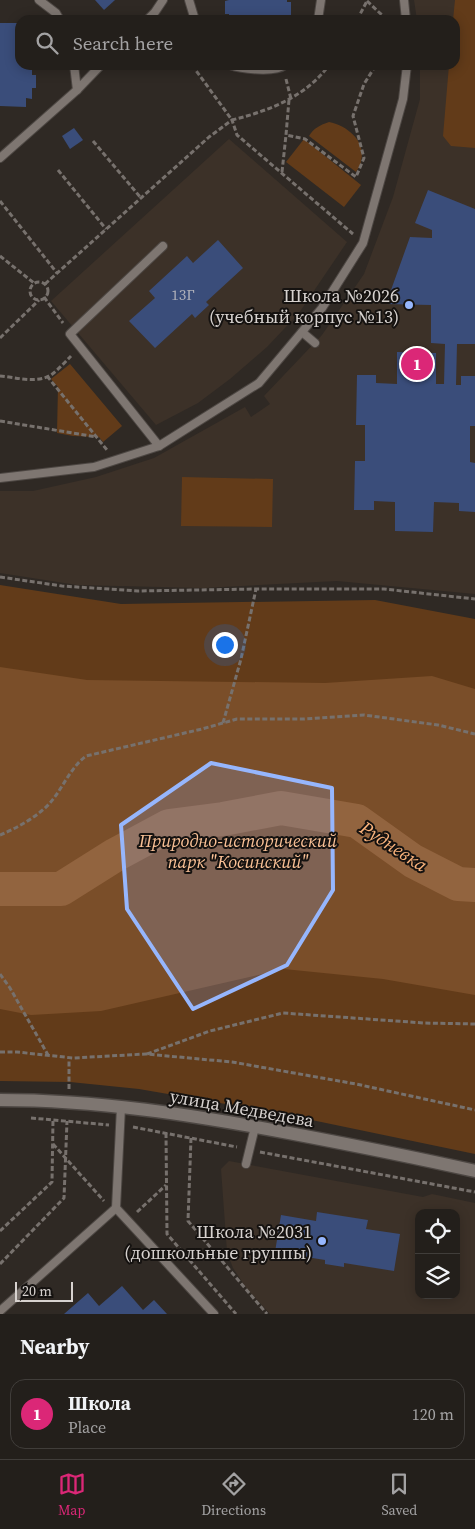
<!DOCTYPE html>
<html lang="en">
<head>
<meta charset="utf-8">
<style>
	body { margin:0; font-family:"Source Serif 4",serif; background:#2b2724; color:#f1f3f6 }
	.controls { position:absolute; right:15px; bottom:15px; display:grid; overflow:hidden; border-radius:10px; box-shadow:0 2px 12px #0003 }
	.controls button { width:45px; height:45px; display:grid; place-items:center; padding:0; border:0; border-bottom:1px solid #403d3a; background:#231f1b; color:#f1f3f6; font:25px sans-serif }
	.scale { position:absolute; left:15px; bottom:12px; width:58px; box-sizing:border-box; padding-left:5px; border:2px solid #d7d2cf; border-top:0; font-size:14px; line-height:18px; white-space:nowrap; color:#d7d2cf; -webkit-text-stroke:4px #151210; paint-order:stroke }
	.you { position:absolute; left:224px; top:644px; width:18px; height:18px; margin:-12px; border:4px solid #fff; border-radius:50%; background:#1a73e8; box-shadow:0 0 0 8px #1a73e833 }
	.badge { display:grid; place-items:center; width:32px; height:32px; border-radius:50%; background:#db2777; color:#fff; font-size:16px; font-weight:700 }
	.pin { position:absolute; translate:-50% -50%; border:2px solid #fff; box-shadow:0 1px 5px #0006 }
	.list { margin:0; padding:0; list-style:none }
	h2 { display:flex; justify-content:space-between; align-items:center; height:65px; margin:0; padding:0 20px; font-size:21px }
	h2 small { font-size:16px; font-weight:400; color:#a3a2a3 }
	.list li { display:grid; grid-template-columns:32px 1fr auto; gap:15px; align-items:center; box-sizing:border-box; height:70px; margin:0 10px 10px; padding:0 10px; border:1px solid #403d3a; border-radius:15px }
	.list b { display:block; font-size:19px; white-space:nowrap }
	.list p { margin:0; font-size:16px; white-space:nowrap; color:#a3a2a3 }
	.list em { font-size:16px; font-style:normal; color:#a3a2a3 }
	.icon { flex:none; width:28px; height:28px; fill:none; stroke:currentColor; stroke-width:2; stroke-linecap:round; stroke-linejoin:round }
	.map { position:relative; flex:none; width:475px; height:1314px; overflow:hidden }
	.search { position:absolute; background:#231f1b; box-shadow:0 2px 12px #0003; left:15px; right:15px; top:15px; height:55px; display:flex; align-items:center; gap:12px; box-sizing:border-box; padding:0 18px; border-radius:15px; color:#a3a2a3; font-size:19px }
	.sheet { height:145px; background:#231f1b }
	nav { display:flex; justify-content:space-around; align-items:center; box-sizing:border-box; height:70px; border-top:1px solid #403d3a; background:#231f1b; font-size:14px; color:#a3a2a3 }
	nav a { display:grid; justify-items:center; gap:2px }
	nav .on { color:#db2777 }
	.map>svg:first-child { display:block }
	.built { fill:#3c3128; fill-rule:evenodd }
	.green { fill:#623b19 }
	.forest { fill:#7a4e29 }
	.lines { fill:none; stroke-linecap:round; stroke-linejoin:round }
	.river { stroke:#92643f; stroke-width:34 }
	.building { fill:#3a4d7a }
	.lane-casing { stroke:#4d4743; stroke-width:10 }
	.street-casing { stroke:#4d4743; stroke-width:15 }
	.path { stroke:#77716d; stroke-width:3; stroke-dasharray:5 2.5; stroke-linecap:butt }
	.lane { stroke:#7e7671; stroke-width:8 }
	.street { stroke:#7e7671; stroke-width:12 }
	.marked { fill:#96b6fd; fill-opacity:0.2; stroke:#96b6fd; stroke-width:4; stroke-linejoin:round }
	.poi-dot { fill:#96b6fd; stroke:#151210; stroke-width:2 }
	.labels { text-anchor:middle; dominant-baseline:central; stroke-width:4; stroke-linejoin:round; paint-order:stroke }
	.number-label { font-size:15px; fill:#b0b1ba }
	.poi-label { font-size:18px; fill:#d7d2cf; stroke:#151210; text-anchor:end }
	.park-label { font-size:18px; font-style:italic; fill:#fac196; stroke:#151210 }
	.street-label { font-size:18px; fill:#d7d2cf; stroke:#151210 }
	.water-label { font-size:19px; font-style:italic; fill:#fab37c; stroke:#151210 }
</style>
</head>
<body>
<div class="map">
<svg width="475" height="1314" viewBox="0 0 475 1314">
	<rect width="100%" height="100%" fill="#2f2924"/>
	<g class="built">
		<polygon points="414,0 475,0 475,594 337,581 203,588 77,585 0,573 0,491 33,491 96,477 154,458 245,407 251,417 270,404 264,396 322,335 364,274 393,197 420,99 420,65 455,65 455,20 417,20"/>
		<polygon points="229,139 347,242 299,313 267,347 230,379 198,403 156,425 51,301"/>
		<path d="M229 1161 423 1197 432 1194 475 1203V1314H270L247 1289 233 1268 227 1252 221 1169ZM419 1213H456V1295H419Z"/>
	</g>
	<g class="green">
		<polygon points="455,0 475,0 475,148 451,146 443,136 449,65 455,65 455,20 453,20"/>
		<path d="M329 122C346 125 367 141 361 161 361 165 358 169 356 172L309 136C314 128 320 125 329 122Z"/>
		<polygon points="304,139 361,185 344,207 286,162"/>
		<polygon points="70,364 122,426 103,442 99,437 73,436 57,433 58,387 51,379"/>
		<polygon points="182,477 273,479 272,527 181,526"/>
		<polygon points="0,585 121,604 375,600 475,619 475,1154 278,1113 139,1089 70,1082 0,1081"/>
	</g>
	<polygon class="forest" points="0,667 87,680 325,683 432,676 475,689 475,995 383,979 284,969 101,1011 31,1015 0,1009"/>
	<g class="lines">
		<polyline class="river" points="0,889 61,889 115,855 169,826 223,819 281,808 357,821 413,861 458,884 475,885"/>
	</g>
	<g class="building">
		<polygon points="95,0 115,0 104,10"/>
		<polygon points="229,0 287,0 287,2 291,2 291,16 287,16 287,20 229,20 229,14 225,14 225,1"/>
		<polygon points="0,23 20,23 20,65 32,65 32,75 36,75 36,88 32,88 32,99 26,98 26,107 0,106"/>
		<polygon points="74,128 83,140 70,149 62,136"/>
		<polygon points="428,190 475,209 475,344 457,344 456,385 461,385 461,376 475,376 475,426 470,426 470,462 475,463 475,512 459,511 459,503 434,502 433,532 395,531 395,502 374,501 374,510 354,510 355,461 365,461 365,425 356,425 357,375 376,375 376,383 397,384 397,352 436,353 436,384 444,384 445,344 431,343 431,305 386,304 410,237 432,238 432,230 415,223"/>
		<polygon points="218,240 243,268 206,302 209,305 195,318 192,314 155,348 129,321 155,298 149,291 187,256 193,263"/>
		<polygon points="317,1212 368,1220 366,1229 400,1234 394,1271 344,1263 344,1267 325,1264 325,1260 275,1252 281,1215 316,1221"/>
		<polygon points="122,1286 143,1310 154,1300 167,1314 64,1314 88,1293 99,1306"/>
	</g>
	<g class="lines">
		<g class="lane-casing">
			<g id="lane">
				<polyline points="39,0 56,13 60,20"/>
				<polyline points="189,0 195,20"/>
				<polyline points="404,0 406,20"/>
				<polyline points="147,20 155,12 163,0"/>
				<polyline points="318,20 321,0"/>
				<polyline points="74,65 77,90"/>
				<path d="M230 65C241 69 275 73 285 65"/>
				<polyline points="0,158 77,90 101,65"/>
				<polyline points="302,332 315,343"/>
				<polyline points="159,446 70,334 163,246"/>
				<polyline points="0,478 94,467 159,446 259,383 322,308 363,243 403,99 407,65"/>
				<polyline points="121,1107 116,1208 214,1314"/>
				<polyline points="246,1164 255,1127"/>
				<polyline points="0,1311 116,1208"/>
			</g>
		</g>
		<g class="street-casing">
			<path id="street" d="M0 1100C97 1100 194 1115 289 1133 352 1145 413 1157 475 1171"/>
		</g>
		<g class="path">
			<polyline points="367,1 383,16 384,20"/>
			<polyline points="357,20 367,1"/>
			<path d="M192 65 232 120C268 111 306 97 329 65"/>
			<polyline points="286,79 291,99"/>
			<polyline points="289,100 286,135 305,139 356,177 364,158 353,116 364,84 376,65"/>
			<polyline points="93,141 141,198"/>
			<polyline points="58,170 106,229"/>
			<polyline points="282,172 286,135"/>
			<polyline points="0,201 57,273"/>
			<polyline points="0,256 34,283"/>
			<circle cx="39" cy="291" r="9"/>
			<polyline points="45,284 209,137 232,120 237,135 353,234"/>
			<polyline points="44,297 63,323"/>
			<polyline points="0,338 39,300"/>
			<path d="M0 376C15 377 36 384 51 375 58 370 65 362 71 356"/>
			<polyline points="47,376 107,450"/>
			<polyline points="0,421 97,437"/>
			<polyline points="0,577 62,586 138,591 256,589 384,589 475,599"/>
			<polyline points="223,723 241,659 256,589"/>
			<path d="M0 835C17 828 37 817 50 803 63 788 70 768 86 756L202 729 237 719H303L364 715 438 725 475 734"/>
			<polyline points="0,974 10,988 48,1055"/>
			<polyline points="0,1052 17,1052 73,1058 146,1054 232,1062 356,1084 475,1110"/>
			<polyline points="147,1054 210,1031 283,1013 424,1023 475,1024"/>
			<polyline points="69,1089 69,1058"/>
			<polyline points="31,1118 109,1125"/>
			<polyline points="133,1127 237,1147"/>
			<polyline points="166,1133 167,1234 236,1314"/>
			<polyline points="191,1138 188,1221 267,1314"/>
			<polyline points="53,1144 104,1201"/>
			<polyline points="260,1152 475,1192"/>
			<polyline points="137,1212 166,1185"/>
			<polyline points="0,1231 52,1182 53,1120"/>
			<polyline points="0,1264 64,1198 67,1121"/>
		</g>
		<use href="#lane" class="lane"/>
		<use href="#street" class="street"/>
	</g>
	<path class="marked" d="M211 763 332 788 333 890 287 965 193 1009 127 909 121 825Z"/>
	<g class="poi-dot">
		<circle cx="409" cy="305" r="5"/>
		<circle cx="322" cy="1241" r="5"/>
	</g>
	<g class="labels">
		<g class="number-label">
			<text x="183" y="294">13Г</text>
		</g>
		<g class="poi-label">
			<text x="399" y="295">Школа №2026<tspan x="399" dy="21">(учебный корпус №13)</tspan></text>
			<text x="312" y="1231">Школа №2031<tspan x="312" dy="21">(дошкольные группы)</tspan></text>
		</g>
		<g class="park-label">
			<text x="238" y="840">Природно-исторический<tspan x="238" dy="21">парк "Косинский"</tspan></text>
		</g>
		<g class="street-label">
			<text transform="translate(242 1108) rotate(10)">улица Медведева</text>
		</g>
		<g class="water-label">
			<text transform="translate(394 846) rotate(33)">Рудневка</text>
		</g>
	</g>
</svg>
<div class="controls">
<button><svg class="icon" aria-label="locate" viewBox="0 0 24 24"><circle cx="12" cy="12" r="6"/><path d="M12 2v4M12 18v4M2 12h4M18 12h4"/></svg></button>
<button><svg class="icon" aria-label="layers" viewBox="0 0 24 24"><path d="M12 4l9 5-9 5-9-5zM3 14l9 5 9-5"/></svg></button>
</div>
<div class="scale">20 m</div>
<div class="you"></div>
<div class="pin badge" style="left:417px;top:364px">1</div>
<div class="search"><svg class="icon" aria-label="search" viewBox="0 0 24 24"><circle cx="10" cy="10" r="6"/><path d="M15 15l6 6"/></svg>Search here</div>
</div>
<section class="sheet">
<h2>Nearby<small></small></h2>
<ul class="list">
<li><span class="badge">1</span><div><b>Школа</b><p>Place</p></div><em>120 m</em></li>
</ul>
</section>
<nav>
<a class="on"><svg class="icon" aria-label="map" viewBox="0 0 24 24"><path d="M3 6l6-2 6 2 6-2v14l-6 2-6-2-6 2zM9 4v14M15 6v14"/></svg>Map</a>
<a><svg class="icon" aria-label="directions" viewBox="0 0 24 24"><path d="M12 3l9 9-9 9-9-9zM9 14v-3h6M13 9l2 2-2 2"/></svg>Directions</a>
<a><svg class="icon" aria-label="saved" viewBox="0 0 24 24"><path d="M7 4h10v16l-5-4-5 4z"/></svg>Saved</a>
</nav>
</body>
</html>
